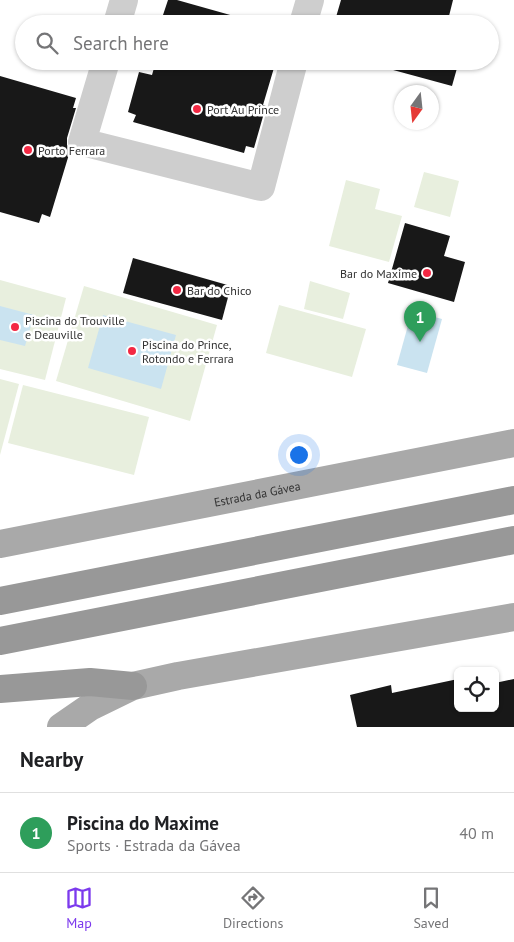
<!DOCTYPE html>
<html lang="en">
<head>
<meta charset="utf-8">
<style>
	body { margin:0; font-family:"PT Sans",sans-serif; background:#f6f6f6; color:#202124 }
	.controls { position:absolute; right:15px; bottom:15px; display:grid; overflow:hidden; border-radius:8px; box-shadow:0 1px 4px #0004 }
	.controls button { width:45px; height:45px; display:grid; place-items:center; padding:0; border:0; border-bottom:1px solid #e0e0e0; background:#fff; color:#202124; font:25px sans-serif }
	.compass { position:absolute; left:394px; top:85px; width:45px; height:45px; border-radius:50%; background:#fff; box-shadow:0 1px 4px #0004; rotate:195deg }
	.you { position:absolute; left:298px; top:454px; width:18px; height:18px; margin:-12px; border:4px solid #fff; border-radius:50%; background:#1a73e8; box-shadow:0 0 0 8px #1a73e833 }
	.badge { display:grid; place-items:center; width:32px; height:32px; border-radius:50%; background:#7c3aed; color:#fff; font-size:16px; font-weight:700 }
	.pin { position:absolute; translate:-50% -41px; filter:drop-shadow(0 1px 2px #0008) }
	.pin::after { content:''; position:absolute; top:26px; width:18px; height:15px; background:inherit; clip-path:polygon(0 0,100% 0,50% 100%) }
	.list { margin:0; padding:0; list-style:none }
	h2 { display:flex; justify-content:space-between; align-items:center; height:65px; margin:0; padding:0 20px; font-size:21px }
	h2 small { font-size:16px; font-weight:400; color:#757577 }
	.list li { display:grid; grid-template-columns:32px 1fr auto; gap:15px; align-items:center; box-sizing:border-box; height:80px; padding:0 20px; border-top:1px solid #e0e0e0 }
	.list b { display:block; font-size:19px; white-space:nowrap }
	.list p { margin:0; font-size:16px; white-space:nowrap; color:#757577 }
	.list em { font-size:16px; font-style:normal; color:#757577 }
	.icon { flex:none; width:28px; height:28px; fill:none; stroke:currentColor; stroke-width:2; stroke-linecap:round; stroke-linejoin:round }
	.map { position:relative; flex:none; width:514px; height:727px; overflow:hidden }
	.search { position:absolute; background:#fff; box-shadow:0 1px 4px #0004; left:15px; right:15px; top:15px; height:55px; display:flex; align-items:center; gap:12px; box-sizing:border-box; padding:0 18px; border-radius:28px; color:#757577; font-size:19px }
	.sheet { height:145px; background:#fff }
	nav { display:flex; justify-content:space-around; align-items:center; box-sizing:border-box; height:70px; border-top:1px solid #e0e0e0; background:#fff; font-size:14px; color:#757577 }
	nav a { display:grid; justify-items:center; gap:2px }
	nav .on { color:#7c3aed }
	.map>svg:first-child { display:block }
	.green { fill:#e8efde }
	.water { fill:#cae3f0 }
	.building { fill:#181818 }
	.lines { fill:none; stroke-linecap:round; stroke-linejoin:round }
	.minor { stroke:#cecece; stroke-width:28 }
	.major { stroke:#a9a9a9; stroke-width:28 }
	.highway { stroke:#989898; stroke-width:28 }
	.poi-dot { fill:#f32843; stroke:#fff; stroke-width:2 }
	.labels { text-anchor:middle; dominant-baseline:central; stroke-width:5; stroke-linejoin:round; paint-order:stroke }
	.poi-label { font-size:12px; fill:#313131; stroke:#fff; text-anchor:start }
	.street-label { font-size:12px; fill:#313131; stroke:#fff }
</style>
</head>
<body>
<div class="map">
<svg width="514" height="727" viewBox="0 0 514 727">
	<rect width="100%" height="100%" fill="#fff"/>
	<g class="green">
		<polygon points="424,172 459,181 450,217 414,207"/>
		<polygon points="346,180 380,189 375,209 402,216 389,262 329,246"/>
		<polygon points="0,280 66,298 45,380 0,369"/>
		<polygon points="310,281 350,293 343,319 304,309"/>
		<polygon points="84,286 217,325 190,421 56,381"/>
		<polygon points="279,305 366,329 352,377 266,353"/>
		<polygon points="0,379 19,384 0,455"/>
		<polygon points="23,385 149,417 134,475 8,443"/>
	</g>
	<g class="water">
		<polygon points="0,306 34,315 25,346 0,340"/>
		<polygon points="412,311 442,319 427,373 397,365"/>
		<polygon points="103,315 176,335 161,389 88,368"/>
	</g>
	<g class="building">
		<polygon points="168,0 177,0 262,24 160,24"/>
		<polygon points="341,0 453,0 448,20 461,24 334,24"/>
		<polygon points="156,61 276,61 263,105 266,106 254,148 246,146 244,153 133,122 136,115 128,112 139,72 152,75"/>
		<polygon points="360,61 459,61 452,86"/>
		<polygon points="0,76 76,98 73,108 76,108 67,138 67,145 70,151 50,217 42,214 39,223 0,212"/>
		<polygon points="405,223 450,236 444,256 465,262 454,302 388,283"/>
		<polygon points="133,258 231,286 222,320 123,293"/>
		<polygon points="458,679 458,708 495,708 495,683 514,679 514,727 357,727 350,695 391,685 392,693"/>
	</g>
	<g class="lines">
		<g class="minor">
			<polyline points="117,24 124,0"/>
			<polyline points="303,24 310,0"/>
			<polyline points="106,61 82,142 261,187 294,61"/>
		</g>
		<g class="major">
			<path id="s1" d="M0 544 514 443"/>
			<polyline points="61,727 90,707 133,686 178,676 514,617"/>
		</g>
		<g class="highway">
			<polyline points="0,601 514,500"/>
			<polyline points="0,641 514,540"/>
			<polyline points="0,689 90,682 133,686"/>
		</g>
	</g>
	<g class="poi-dot">
		<circle cx="197" cy="109" r="5"/>
		<circle cx="28" cy="150" r="5"/>
		<circle cx="427" cy="273" r="5"/>
		<circle cx="177" cy="290" r="5"/>
		<circle cx="15" cy="327" r="5"/>
		<circle cx="132" cy="351" r="5"/>
	</g>
	<g class="labels">
		<g class="poi-label">
			<text x="207" y="109">Port Au Prince</text>
			<text x="38" y="150">Porto Ferrara</text>
			<text x="417" y="273" text-anchor="end">Bar do Maxime</text>
			<text x="187" y="290">Bar do Chico</text>
			<text x="25" y="320">Piscina do Trouville<tspan x="25" dy="14">e Deauville</tspan></text>
			<text x="142" y="344">Piscina do Prince,<tspan x="142" dy="14">Rotondo e Ferrara</tspan></text>
		</g>
		<g class="street-label">
			<text stroke="none"><textPath href="#s1" startOffset="262">Estrada da Gávea</textPath></text>
		</g>
	</g>
</svg>
<div class="controls">
<button><svg class="icon" aria-label="locate" viewBox="0 0 24 24"><circle cx="12" cy="12" r="6"/><path d="M12 2v4M12 18v4M2 12h4M18 12h4"/></svg></button>
</div>
<svg class="compass" viewBox="-18 -18 36 36"><path d="M0-13l5 13h-10z" fill="#e53935"/><path d="M0 13l5-13h-10z" fill="#757577"/></svg>
<div class="you"></div>
<div class="pin badge" style="left:420px;top:342px;background:#2e9e5b">1</div>
<div class="search"><svg class="icon" aria-label="search" viewBox="0 0 24 24"><circle cx="10" cy="10" r="6"/><path d="M15 15l6 6"/></svg>Search here</div>
</div>
<section class="sheet">
<h2>Nearby<small></small></h2>
<ul class="list">
<li><span class="badge" style="background:#2e9e5b">1</span><div><b>Piscina do Maxime</b><p>Sports · Estrada da Gávea</p></div><em>40 m</em></li>
</ul>
</section>
<nav>
<a class="on"><svg class="icon" aria-label="map" viewBox="0 0 24 24"><path d="M3 6l6-2 6 2 6-2v14l-6 2-6-2-6 2zM9 4v14M15 6v14"/></svg>Map</a>
<a><svg class="icon" aria-label="directions" viewBox="0 0 24 24"><path d="M12 3l9 9-9 9-9-9zM9 14v-3h6M13 9l2 2-2 2"/></svg>Directions</a>
<a><svg class="icon" aria-label="saved" viewBox="0 0 24 24"><path d="M7 4h10v16l-5-4-5 4z"/></svg>Saved</a>
</nav>
</body>
</html>
